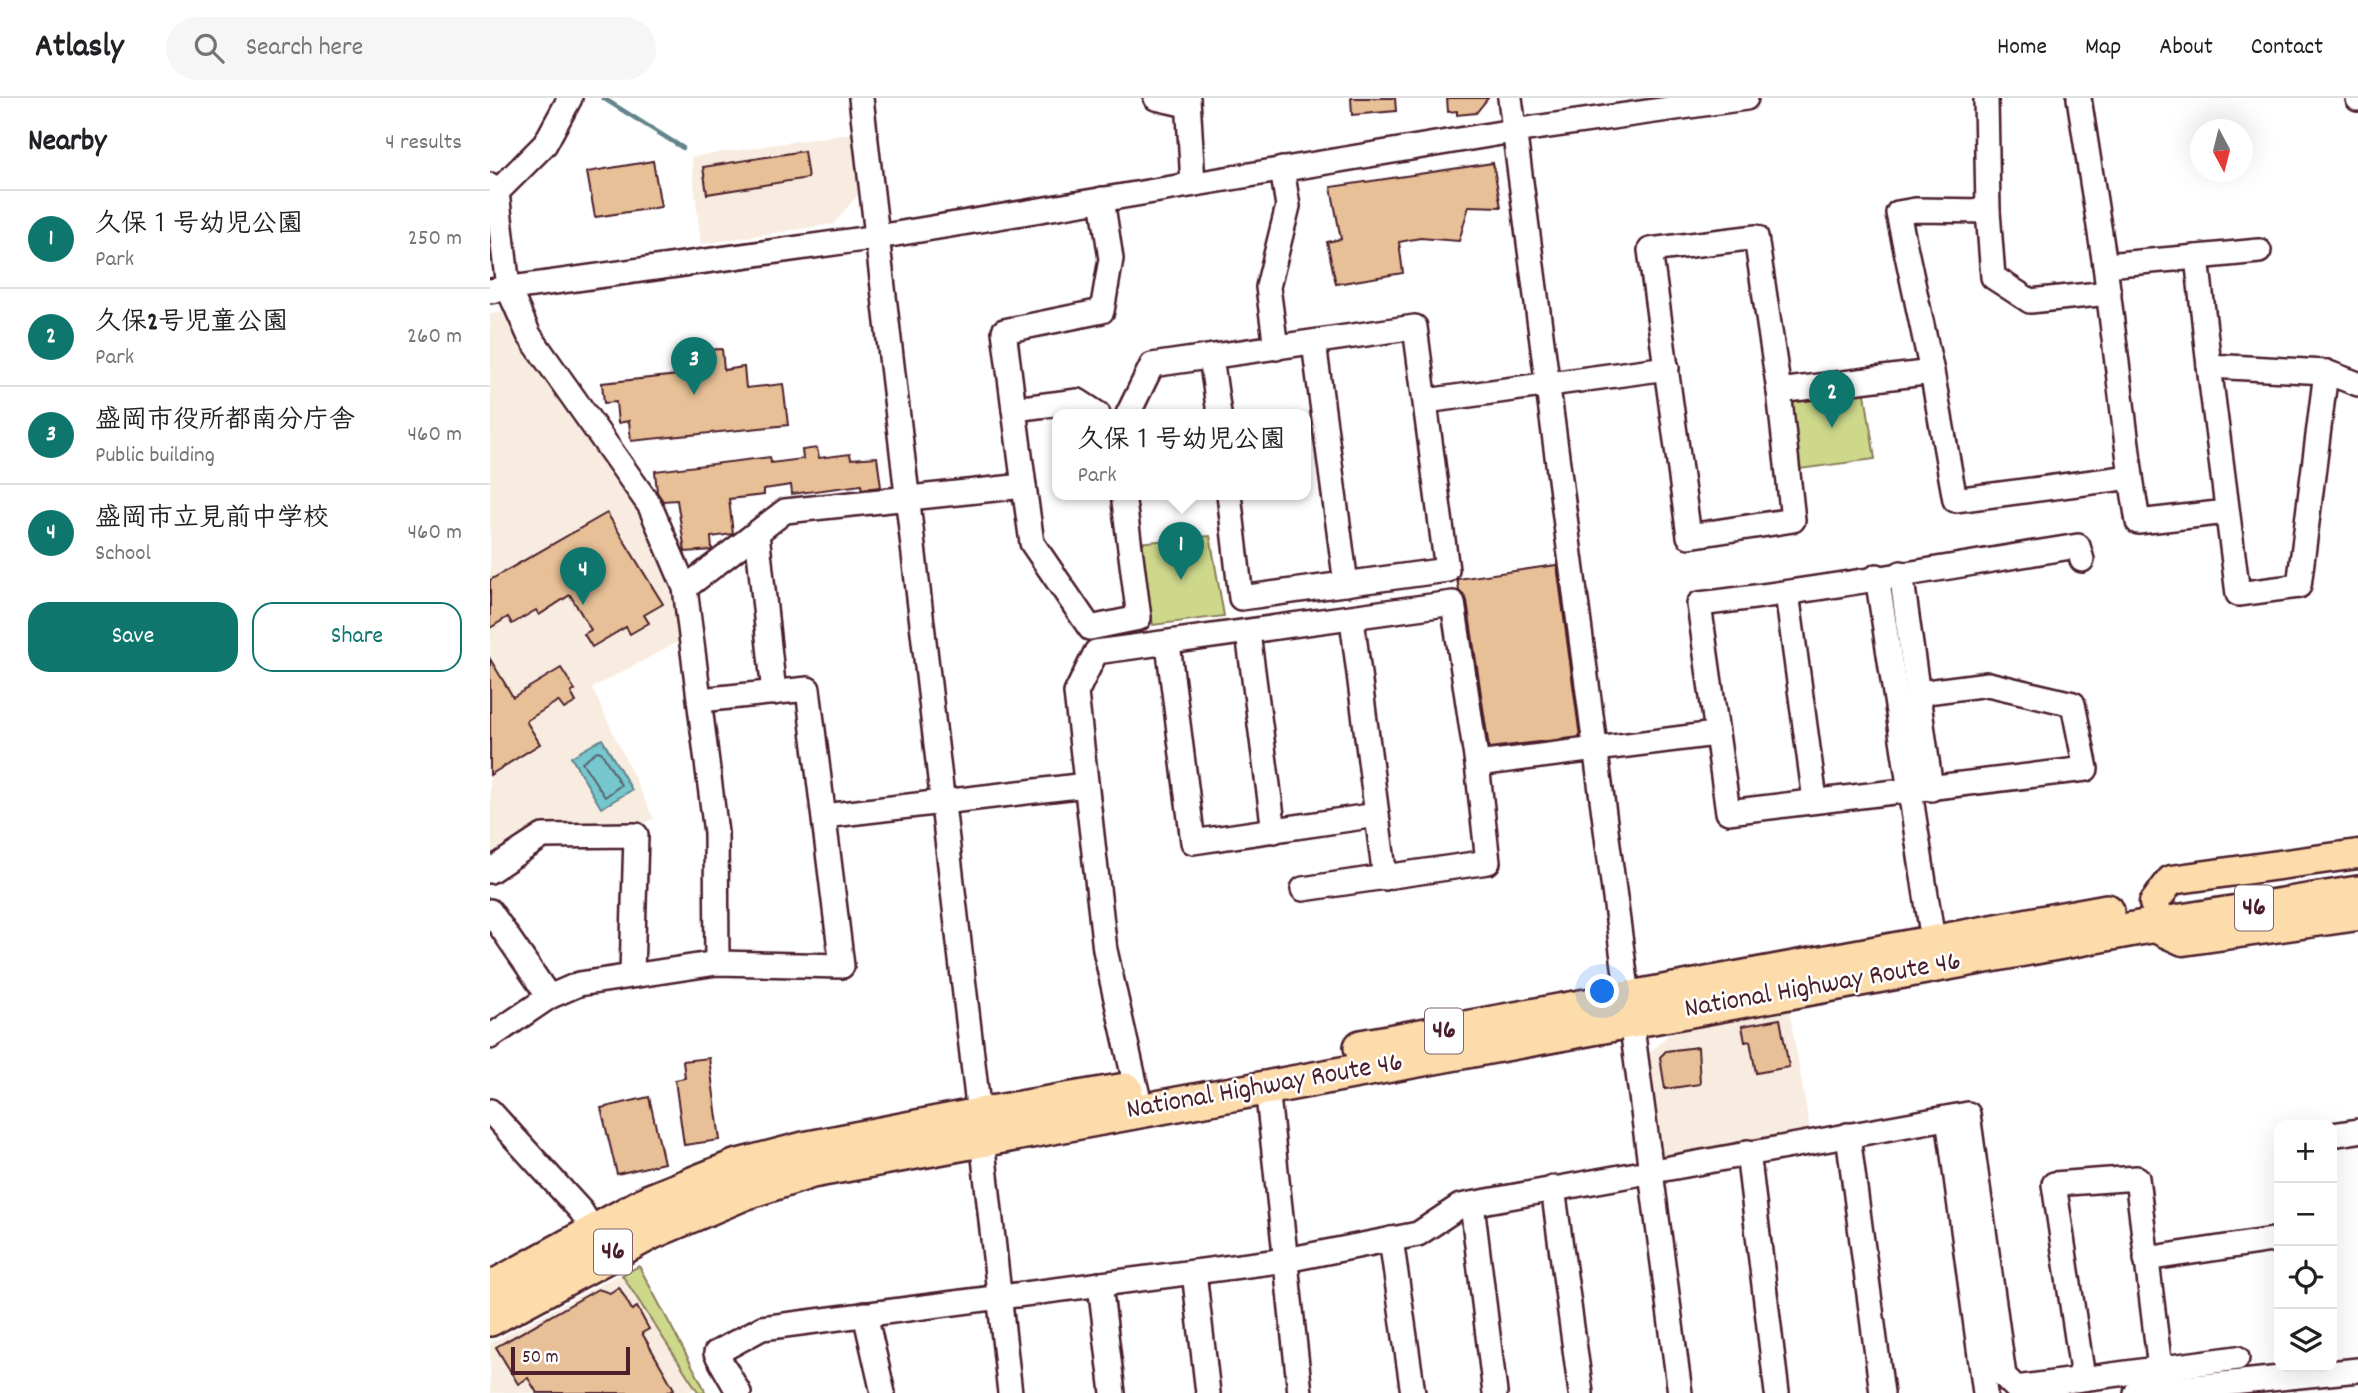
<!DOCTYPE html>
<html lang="en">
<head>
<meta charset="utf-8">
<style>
	body { margin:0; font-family:Dekko,"Klee One",sans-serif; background:#f6f6f6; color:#202124 }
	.controls { position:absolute; right:21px; bottom:21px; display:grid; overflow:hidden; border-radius:14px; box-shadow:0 7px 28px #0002 }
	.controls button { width:63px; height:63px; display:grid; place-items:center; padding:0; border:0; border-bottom:2px solid #e0e0e0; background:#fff; color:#202124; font:35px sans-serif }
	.compass { position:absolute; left:1700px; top:21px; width:63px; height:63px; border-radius:50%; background:#fff; box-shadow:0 7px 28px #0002; rotate:173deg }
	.scale { position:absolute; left:21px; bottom:18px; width:119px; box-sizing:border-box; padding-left:7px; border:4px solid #4a1f2b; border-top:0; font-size:19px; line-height:24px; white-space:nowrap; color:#4a1f2b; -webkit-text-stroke:5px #fff; paint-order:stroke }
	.you { position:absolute; left:1113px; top:894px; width:24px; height:24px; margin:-18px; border:5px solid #fff; border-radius:50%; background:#1a73e8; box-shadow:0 0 0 10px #1a73e833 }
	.badge { display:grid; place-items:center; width:46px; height:46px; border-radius:50%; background:#0f766e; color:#fff; font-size:23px; font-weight:700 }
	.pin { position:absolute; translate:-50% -58px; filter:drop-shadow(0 2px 4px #0008) }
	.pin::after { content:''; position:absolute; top:37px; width:24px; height:21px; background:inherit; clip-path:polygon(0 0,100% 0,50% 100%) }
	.popup { position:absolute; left:562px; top:311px; width:259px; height:91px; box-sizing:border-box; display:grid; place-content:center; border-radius:14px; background:#fff; filter:drop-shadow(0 2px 5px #0005); font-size:23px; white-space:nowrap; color:#757577 }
	.popup b { font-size:26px; color:#202124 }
	.popup::after { content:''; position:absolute; left:50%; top:100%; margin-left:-14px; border:14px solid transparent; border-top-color:#fff }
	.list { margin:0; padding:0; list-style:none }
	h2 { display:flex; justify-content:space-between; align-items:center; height:91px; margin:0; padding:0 28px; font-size:30px }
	h2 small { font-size:23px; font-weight:400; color:#757577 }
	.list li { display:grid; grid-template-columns:46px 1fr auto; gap:21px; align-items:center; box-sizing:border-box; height:98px; padding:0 28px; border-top:2px solid #e0e0e0 }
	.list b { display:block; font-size:26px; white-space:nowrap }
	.list p { margin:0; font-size:23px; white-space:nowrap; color:#757577 }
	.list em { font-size:23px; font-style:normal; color:#757577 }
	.actions { display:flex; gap:14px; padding:21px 28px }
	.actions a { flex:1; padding:16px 0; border:2px solid #0f766e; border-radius:21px; text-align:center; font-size:24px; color:#0f766e }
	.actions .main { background:#0f766e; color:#fff }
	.icon { flex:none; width:38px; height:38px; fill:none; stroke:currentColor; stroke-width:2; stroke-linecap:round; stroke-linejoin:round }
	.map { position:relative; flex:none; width:1868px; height:1295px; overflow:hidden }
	header { display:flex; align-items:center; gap:42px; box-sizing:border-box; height:98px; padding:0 35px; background:#fff; border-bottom:2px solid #e0e0e0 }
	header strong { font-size:33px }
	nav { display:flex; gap:38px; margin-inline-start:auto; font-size:24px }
	.search { width:490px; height:63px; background:#f6f6f6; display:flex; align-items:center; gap:18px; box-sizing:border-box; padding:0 24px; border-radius:38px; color:#757577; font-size:26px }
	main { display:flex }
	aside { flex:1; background:#fff }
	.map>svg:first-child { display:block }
	.built { fill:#f8ece0 }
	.green { fill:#cdd88b; stroke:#8c7c5b; stroke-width:2 }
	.water { fill:#76c7ce; stroke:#64848d; stroke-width:2 }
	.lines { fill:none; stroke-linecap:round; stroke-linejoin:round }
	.shore { stroke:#5c626c; stroke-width:2 }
	.stream { stroke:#64848d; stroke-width:4.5 }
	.building { fill:#e7c097; stroke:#4a1f2b; stroke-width:2 }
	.minor-casing { stroke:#4a1f2b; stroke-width:28 }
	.major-casing { stroke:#4a1f2b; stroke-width:33 }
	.highway-casing { stroke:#4a1f2b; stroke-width:38 }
	.minor { stroke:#fff; stroke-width:23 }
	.major { stroke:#fddcac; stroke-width:28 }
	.highway { stroke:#fddcac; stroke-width:33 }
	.labels { text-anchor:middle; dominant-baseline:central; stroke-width:5; stroke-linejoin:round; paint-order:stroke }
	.shield { fill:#fff; stroke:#80626b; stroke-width:2 }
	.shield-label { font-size:26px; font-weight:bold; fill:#4a1f2b }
	.street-label { font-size:28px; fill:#4a1f2b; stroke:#fff }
</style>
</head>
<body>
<header>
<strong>Atlasly</strong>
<div class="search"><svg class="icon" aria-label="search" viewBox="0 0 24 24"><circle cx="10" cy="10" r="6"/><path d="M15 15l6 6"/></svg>Search here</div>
<nav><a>Home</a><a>Map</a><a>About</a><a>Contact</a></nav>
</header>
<main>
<aside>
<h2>Nearby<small>4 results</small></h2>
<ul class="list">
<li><span class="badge">1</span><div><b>久保１号幼児公園</b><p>Park</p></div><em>250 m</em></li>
<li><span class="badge">2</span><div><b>久保2号児童公園</b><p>Park</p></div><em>260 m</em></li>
<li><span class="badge">3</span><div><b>盛岡市役所都南分庁舎</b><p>Public building</p></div><em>460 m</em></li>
<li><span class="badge">4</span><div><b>盛岡市立見前中学校</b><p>School</p></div><em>460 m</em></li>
</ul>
<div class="actions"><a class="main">Save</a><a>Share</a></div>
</aside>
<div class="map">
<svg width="1868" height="1295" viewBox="0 0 1868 1295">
	<rect width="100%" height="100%" fill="#fff"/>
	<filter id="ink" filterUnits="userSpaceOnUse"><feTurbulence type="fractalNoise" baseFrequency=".0143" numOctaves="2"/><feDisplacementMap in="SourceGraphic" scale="14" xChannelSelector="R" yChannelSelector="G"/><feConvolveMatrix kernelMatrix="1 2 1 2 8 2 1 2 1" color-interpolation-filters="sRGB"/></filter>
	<g filter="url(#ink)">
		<g class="built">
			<polygon points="362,35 369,95 344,126 211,146 201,59"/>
			<polygon points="16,214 92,333 163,430 193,541 102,590 164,721 154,725 47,726 0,755 0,216"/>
			<polygon points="1299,911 1322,1043 1171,1069 1157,958 1184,931"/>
			<polygon points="130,1176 206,1290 196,1295 0,1295 0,1245"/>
		</g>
		<g class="green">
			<polygon points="1374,289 1385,361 1310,371 1298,298"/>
			<polygon points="720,438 734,518 663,527 648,445"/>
			<polygon points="149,1168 214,1290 215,1295 209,1295 132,1177"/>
		</g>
		<polygon class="water" points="112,641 142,692 111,710 81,659"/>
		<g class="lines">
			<polygon class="shore" points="107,653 111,654 131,687 115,699 92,664"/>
			<polyline class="stream" points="113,0 193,50"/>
		</g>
		<g class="building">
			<polygon points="861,0 905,0 906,13 862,17"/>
			<polygon points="957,0 998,0 986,15 967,17 967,13 958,14"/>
			<polygon points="314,53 318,80 217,96 213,69"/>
			<polygon points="163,63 171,109 105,119 97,74"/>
			<polygon points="1003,65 1011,109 979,108 969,143 930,140 909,144 913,175 846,186 837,144 851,141 841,89"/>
			<polygon points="232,251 234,272 254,269 256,290 293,286 298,327 141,343 139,323 128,325 126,304 114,305 112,285 217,274 214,252"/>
			<polygon points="327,350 329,360 360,356 361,361 387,359 391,389 372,391 371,387 302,396 301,387 274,391 274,397 239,401 243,436 221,439 222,452 195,454 187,402 173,403 167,394 165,373 280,359 281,365 313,361 312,352"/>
			<polygon points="117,415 173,506 154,517 159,525 140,536 136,529 102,549 94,536 101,532 80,497 49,517 46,512 22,526 18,519 0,530 0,482"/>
			<polygon points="1067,467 1090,639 999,650 977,503 969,492 967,481"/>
			<polygon points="0,561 23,599 71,570 85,592 81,595 86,604 74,611 68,603 36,623 50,646 0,677"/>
			<polygon points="1290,921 1299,969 1266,975 1260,943 1255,944 1252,928"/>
			<polygon points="1208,949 1210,986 1175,991 1170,959 1176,953"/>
			<polygon points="219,960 230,1042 194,1047 185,982 195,980 193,963"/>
			<polygon points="159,999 174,1065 127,1076 111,1010"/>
			<polygon points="129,1189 142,1212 147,1209 159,1231 152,1235 184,1291 176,1295 47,1295 38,1280 28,1286 6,1249 108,1191 120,1195"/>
		</g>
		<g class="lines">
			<g class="minor-casing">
				<g id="minor">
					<polyline points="371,0 489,1017"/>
					<polyline points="666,0 697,7"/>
					<polyline points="698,0 703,86"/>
					<polyline points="1020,0 1190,1295"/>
					<polyline points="1868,0 1868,1"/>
					<polyline points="0,87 7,94 18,190 39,237 160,408 195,490 226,735 227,865"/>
					<polyline points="7,94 55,46 80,0"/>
					<polyline points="1498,113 1503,179 1540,203 1619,195"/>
					<polygon points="1266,139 1289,293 1303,422 1199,438 1160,152"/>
					<polyline points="1707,159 1769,153"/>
					<polyline points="1615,167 1707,159 1719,268 1836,274 1868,286"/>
					<polyline points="0,193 388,139 1023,33 1256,0"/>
					<polyline points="824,245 856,486"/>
					<polyline points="786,250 778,189 798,108 792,71"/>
					<polyline points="721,259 729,316"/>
					<polyline points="1719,268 1748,496 1809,488 1836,274"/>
					<polyline points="1442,274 1408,115 1425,112 1498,113 1496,0"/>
					<polyline points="1289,293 1442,274 1465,402 1641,379 1615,167 1589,0"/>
					<polyline points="936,303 1177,270"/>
					<polyline points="524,311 514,233 612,213 621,161 612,101"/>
					<polyline points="638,316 662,267 925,229 957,472 751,500 739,396"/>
					<polyline points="1641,379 1648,424 1737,414"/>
					<polyline points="534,388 542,445 600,530 649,520 633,396"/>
					<polyline points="267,435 284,595"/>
					<polyline points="1411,475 1441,691"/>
					<polyline points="1387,478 1443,843"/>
					<polyline points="195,490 295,413 534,388 524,311 588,303 608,316"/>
					<polyline points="1297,495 1325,702"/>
					<polyline points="862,521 895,780"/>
					<polyline points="758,535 784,733"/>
					<polyline points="678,546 703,744 887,717"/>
					<path d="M1429 595 1498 586 1583 606 1596 671 1238 714 1209 506C1336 491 1462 468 1588 448L1592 462"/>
					<polyline points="987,666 1225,636"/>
					<polyline points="334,718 596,687"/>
					<polyline points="0,773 53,738 146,737 142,876"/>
					<polyline points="0,813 59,899"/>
					<polyline points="0,939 59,899 89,886 227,865 352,868 318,591 210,602"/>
					<polyline points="777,989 810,1295"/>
					<polyline points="650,1007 615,852 586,595 606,554 963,505 987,666 998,764 813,791"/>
					<polyline points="0,1013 91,1113 104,1134"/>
					<polyline points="1458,1020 1495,1295"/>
					<polyline points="1358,1037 1392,1295"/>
					<polyline points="1842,1037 1868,1033"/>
					<polyline points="492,1041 520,1295"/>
					<polyline points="1258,1054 1287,1295"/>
					<polyline points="1063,1090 1091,1295"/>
					<polyline points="982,1106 1005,1295"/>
					<polyline points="901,1141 923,1295"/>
					<polyline points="1656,1161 1789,1141"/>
					<polyline points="704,1174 718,1295"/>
					<polyline points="610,1186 623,1295"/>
					<polyline points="375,1216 393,1295"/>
					<polyline points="1593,1280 1564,1086 1647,1080 1673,1295"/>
					<polyline points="249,1295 226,1255 272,1230 796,1162 928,1136 970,1108 1478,1016 1514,1278 1526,1290 1747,1260"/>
					<polyline points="1646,1295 1868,1272"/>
				</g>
			</g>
			<g class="major-casing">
				<g id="major">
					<polyline points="1664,805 1681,782 1868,756"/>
					<polyline points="1660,828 1693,843 1868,818"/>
				</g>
			</g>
			<g class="highway-casing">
				<g id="highway">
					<polyline points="871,949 1617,813"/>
					<polyline points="0,1191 160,1103 245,1069 314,1051 489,1017 636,992"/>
					<polyline points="0,1221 162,1134 254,1095 322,1073 1660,828 1868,795"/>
				</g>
			</g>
			<use href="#minor" class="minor"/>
			<use href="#major" class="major"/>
			<use href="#highway" class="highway"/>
		</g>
	</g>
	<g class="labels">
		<g class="shield">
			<rect x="1745" y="787.5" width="38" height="45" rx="5"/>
			<rect x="935" y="910.5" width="38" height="45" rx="5"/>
			<rect x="104" y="1131.5" width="38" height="45" rx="5"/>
		</g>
		<g class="shield-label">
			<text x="1764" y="810">46</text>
			<text x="954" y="933">46</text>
			<text x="123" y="1154">46</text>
		</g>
		<g class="street-label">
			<text transform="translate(1333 889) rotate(-10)">National Highway Route 46</text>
			<text transform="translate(775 990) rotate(-10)">National Highway Route 46</text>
		</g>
	</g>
</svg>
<div class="controls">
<button>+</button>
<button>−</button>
<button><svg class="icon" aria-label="locate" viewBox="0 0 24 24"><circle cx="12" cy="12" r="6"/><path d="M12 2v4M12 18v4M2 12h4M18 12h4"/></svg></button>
<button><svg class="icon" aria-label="layers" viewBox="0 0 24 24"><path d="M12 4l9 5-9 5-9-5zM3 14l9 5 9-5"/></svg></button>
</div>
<svg class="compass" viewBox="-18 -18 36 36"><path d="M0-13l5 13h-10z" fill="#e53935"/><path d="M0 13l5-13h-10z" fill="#757577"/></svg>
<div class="scale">50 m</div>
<div class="you"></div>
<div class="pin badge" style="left:691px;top:482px">1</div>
<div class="popup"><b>久保１号幼児公園</b>Park</div>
<div class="pin badge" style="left:1342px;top:330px">2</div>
<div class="pin badge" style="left:204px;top:297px">3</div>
<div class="pin badge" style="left:93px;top:507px">4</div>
</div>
</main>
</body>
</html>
